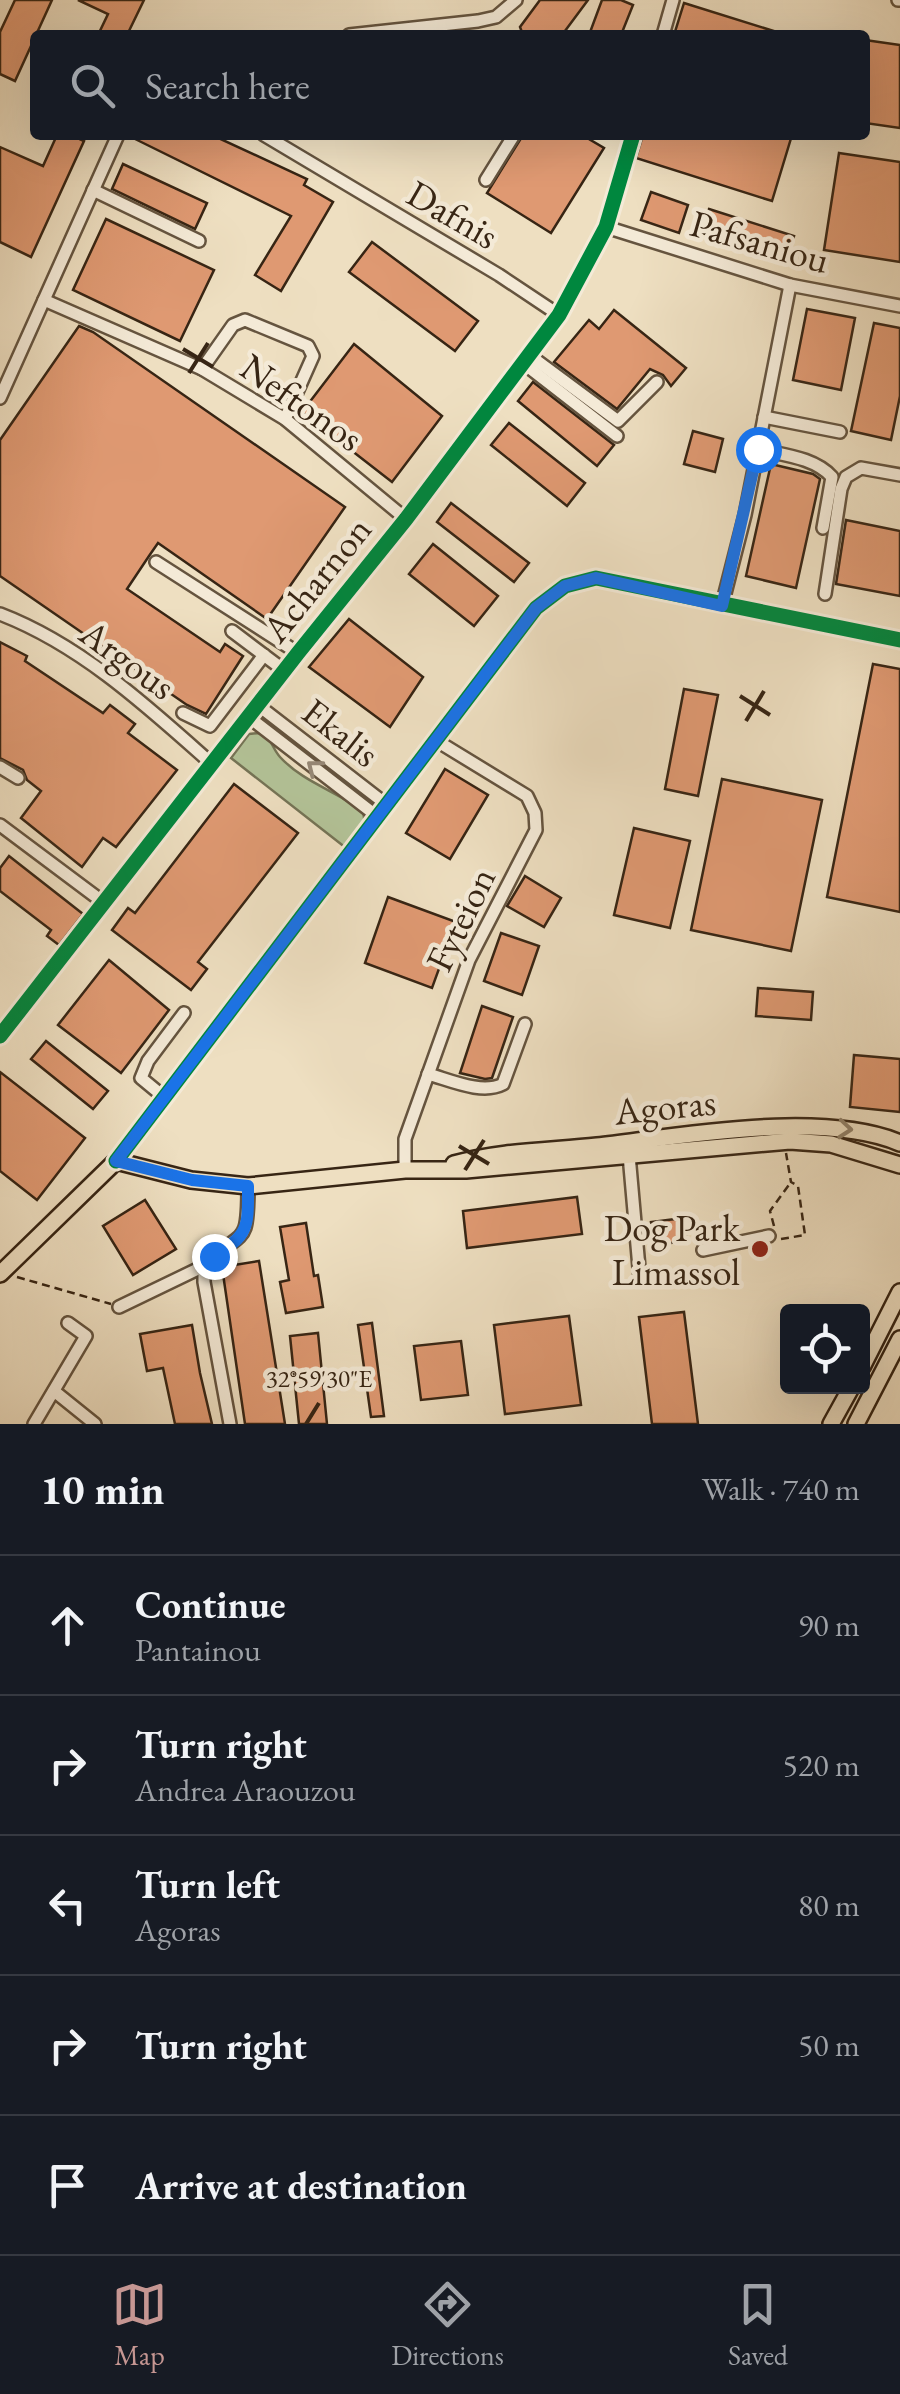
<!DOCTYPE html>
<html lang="en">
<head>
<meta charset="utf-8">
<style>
	body { margin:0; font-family:"EB Garamond",serif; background:#242831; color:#f1f3f6 }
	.controls { position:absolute; right:30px; bottom:30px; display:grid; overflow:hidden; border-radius:10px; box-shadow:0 10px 40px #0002 }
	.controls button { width:90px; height:90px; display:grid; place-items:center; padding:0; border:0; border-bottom:2px solid #363941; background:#171b24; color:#f1f3f6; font:50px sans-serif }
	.stop { position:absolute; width:30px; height:30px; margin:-22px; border:8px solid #1a73e8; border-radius:50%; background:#fff }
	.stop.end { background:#1a73e8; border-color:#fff; box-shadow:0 2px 10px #0008 }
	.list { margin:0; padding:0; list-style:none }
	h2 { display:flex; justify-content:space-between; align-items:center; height:130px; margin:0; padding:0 40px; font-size:42px }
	h2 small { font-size:32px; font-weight:400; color:#9ea1a6 }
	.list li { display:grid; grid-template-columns:65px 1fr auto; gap:30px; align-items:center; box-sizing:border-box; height:140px; padding:0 40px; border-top:2px solid #363941 }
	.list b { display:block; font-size:38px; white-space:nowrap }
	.list p { margin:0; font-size:32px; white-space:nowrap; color:#9ea1a6 }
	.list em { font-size:32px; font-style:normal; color:#9ea1a6 }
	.icon { flex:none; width:55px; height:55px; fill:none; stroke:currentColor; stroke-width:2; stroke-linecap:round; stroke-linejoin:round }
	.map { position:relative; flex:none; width:900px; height:1424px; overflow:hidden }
	.search { position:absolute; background:#171b24; box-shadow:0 10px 40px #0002; left:30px; right:30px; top:30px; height:110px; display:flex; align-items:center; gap:25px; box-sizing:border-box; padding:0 35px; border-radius:10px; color:#9ea1a6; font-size:38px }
	.sheet { height:830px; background:#171b24 }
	nav { display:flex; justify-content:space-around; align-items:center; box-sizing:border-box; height:140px; border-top:2px solid #363941; background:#171b24; font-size:28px; color:#9ea1a6 }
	nav a { display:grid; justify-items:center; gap:5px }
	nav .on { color:#c59692 }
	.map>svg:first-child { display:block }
	.green { fill:#b3c398; stroke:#757456; stroke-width:2.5 }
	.building { fill:#df9972; stroke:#372514; stroke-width:2.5 }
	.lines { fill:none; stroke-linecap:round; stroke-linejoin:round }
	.minor-casing { stroke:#65543f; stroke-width:16 }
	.major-casing { stroke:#372514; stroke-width:20 }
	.path { stroke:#372514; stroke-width:2.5; stroke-dasharray:8 5; stroke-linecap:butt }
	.minor { stroke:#f4ead7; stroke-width:11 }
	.major { stroke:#eedfc1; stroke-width:15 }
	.cycleway-casing { stroke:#f4ead7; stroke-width:21 }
	.cycleway { stroke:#00873e; stroke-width:15 }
	.oneway { stroke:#968876 }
	.oneway2 { stroke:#92826a }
	.route { stroke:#1a73e8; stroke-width:12 }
	.ticks { fill:none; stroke:#372514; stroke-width:4 }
	.poi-dot { fill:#8f2418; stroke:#f4ead7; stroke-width:4 }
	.labels { text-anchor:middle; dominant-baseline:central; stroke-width:9; stroke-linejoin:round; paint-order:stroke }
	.street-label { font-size:38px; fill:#372514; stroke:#f4ead7 }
	.poi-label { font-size:38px; fill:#372514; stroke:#f4ead7; text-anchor:end }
	.ticks-label { font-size:25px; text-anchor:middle; fill:#372514; stroke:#f4ead7; stroke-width:9; stroke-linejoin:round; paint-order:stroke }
</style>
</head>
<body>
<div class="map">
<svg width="900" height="1424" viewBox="0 0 900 1424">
	<rect width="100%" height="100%" fill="#eedfc1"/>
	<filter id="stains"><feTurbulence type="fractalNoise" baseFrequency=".002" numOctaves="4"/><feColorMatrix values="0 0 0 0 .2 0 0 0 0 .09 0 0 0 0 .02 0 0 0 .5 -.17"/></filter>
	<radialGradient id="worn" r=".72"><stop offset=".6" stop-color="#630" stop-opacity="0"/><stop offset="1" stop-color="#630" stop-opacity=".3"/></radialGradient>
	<path class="green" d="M260 733C272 738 272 748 280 757 303 782 336 791 363 811L365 824 346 848 231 758 249 734Z"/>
	<g class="building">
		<polygon points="15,0 52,0 15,81 0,74 0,32"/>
		<polygon points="78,0 144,0 127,35 98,35 108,14"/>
		<polygon points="540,0 588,0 562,35 523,35 520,27"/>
		<polygon points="602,0 621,0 633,5 621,35 589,35"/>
		<polygon points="684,3 780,33 780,35 674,35"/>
		<polygon points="865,40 900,45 900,128 865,123"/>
		<polygon points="57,135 71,135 84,141 31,257 0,242 0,147 43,166"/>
		<polygon points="127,135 212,135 307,179 304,185 333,202 281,291 255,275 291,216"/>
		<polygon points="523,135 582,135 604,148 551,233 487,193"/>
		<polygon points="643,135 792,135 772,201 636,158"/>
		<polygon points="839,153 900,162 900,262 824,250"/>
		<polygon points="123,164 207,203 195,229 112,189"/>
		<polygon points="651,192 688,205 679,233 641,220"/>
		<polygon points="709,209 794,236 786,260 702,233"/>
		<polygon points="106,219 214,270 180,341 73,290"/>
		<polygon points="372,242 478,321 455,351 349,272"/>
		<polygon points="807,309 855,318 841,390 793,380"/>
		<polygon points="614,310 686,368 671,386 663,375 650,369 617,409 554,362 589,320 599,329"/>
		<polygon points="874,323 900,328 900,396 891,440 851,431"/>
		<polygon points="79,326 93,332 345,507 267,619 158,543 149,556 127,589 220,652 225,644 243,656 206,714 187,705 0,576 0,440"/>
		<polygon points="354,344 442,416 392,482 302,412"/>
		<polygon points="533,382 614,445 597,466 518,401"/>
		<polygon points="509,423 585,483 567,506 491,445"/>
		<polygon points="693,431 723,439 715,472 684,464"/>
		<polygon points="771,464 813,474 820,479 796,588 746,576"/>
		<polygon points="451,503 529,563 514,582 437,522"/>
		<polygon points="846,520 900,531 900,596 836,584"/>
		<polygon points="433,544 498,596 474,626 409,574"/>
		<polygon points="349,619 423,677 390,727 309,667"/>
		<polygon points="0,642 27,656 25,661 103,713 110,705 135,724 128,733 177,770 116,847 103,838 82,867 21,818 41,791 27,780 23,770 0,758"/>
		<polygon points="873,664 900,669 900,912 827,897"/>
		<polygon points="684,689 718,695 698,796 665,789"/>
		<polygon points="445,769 488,795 450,859 406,833"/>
		<polygon points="722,779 822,800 791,951 691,930"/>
		<polygon points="234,784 298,833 198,962 207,969 191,990 112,930 128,908 135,913"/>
		<polygon points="634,828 690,841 670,928 614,915"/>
		<polygon points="9,856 83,914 59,945 47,936 51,930 0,891 0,868"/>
		<polygon points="525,876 561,898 544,927 507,906"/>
		<polygon points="388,897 456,922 432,988 365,963"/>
		<polygon points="501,933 539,946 522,995 484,981"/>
		<polygon points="109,960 169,1010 121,1073 58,1025"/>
		<polygon points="758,988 813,992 811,1020 756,1016"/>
		<polygon points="482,1006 513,1017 492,1078 485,1079 460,1073"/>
		<polygon points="46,1041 108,1091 93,1109 31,1059"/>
		<polygon points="854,1055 900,1059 900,1112 850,1107"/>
		<polygon points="0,1072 85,1138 37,1200 0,1171"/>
		<polygon points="577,1197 582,1234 467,1248 463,1211"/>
		<polygon points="145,1200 176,1249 133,1275 103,1226"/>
		<polygon points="684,1218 687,1241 654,1245 651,1222"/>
		<polygon points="306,1223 314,1276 318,1275 323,1307 286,1313 280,1282 289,1280 280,1227"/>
		<polygon points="259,1261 285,1424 245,1424 222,1267"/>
		<polygon points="684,1312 698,1424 652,1424 639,1317"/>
		<polygon points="569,1316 581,1405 505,1414 494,1325"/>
		<polygon points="372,1323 384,1416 371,1417 358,1325"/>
		<polygon points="192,1325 200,1373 212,1424 175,1424 163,1368 147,1371 140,1334"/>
		<polygon points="318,1333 327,1424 299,1424 290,1336"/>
		<polygon points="461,1341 468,1395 421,1400 414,1346"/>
	</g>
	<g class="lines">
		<g class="minor-casing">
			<g id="minor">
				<polyline points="898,0 900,0"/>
				<polyline points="349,35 478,21 496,17 516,0"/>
				<polyline points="663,35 673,0"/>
				<polyline points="264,135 499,275 559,315"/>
				<polyline points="486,180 514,135"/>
				<polyline points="93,190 199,241"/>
				<polyline points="606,227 790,285 900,306"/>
				<polyline points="44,300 202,369 285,419 406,519"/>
				<polyline points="529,355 618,421 657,382"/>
				<polyline points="523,363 617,436"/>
				<polyline points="202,369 233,325 245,320 308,346 313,356 285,419"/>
				<polyline points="0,398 118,135"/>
				<polyline points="764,417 840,432"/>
				<path d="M758 449C782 455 814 457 832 477L823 528"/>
				<polyline points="156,562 298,653"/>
				<polyline points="825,594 841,489 846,477 861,468 900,475"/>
				<polyline points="722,605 745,515 790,285"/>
				<path d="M0 614C81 645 148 707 212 764"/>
				<polyline points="232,631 285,671"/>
				<polyline points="259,706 387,805"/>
				<polyline points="183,713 210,726 264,655"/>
				<polyline points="250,718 378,817"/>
				<polyline points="0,767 18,778"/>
				<polyline points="0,825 103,902"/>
				<polyline points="0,1036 298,653 406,519 559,315 606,227 633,135"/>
				<path d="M428 1074C450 1080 482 1095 503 1084L525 1024"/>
				<polyline points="164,1097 141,1078 148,1061 184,1013"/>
				<polyline points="629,1155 640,1279"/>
				<polyline points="116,1161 536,608 565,586 596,578 900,640"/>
				<polyline points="405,1170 405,1139 469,960 536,830 535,813 527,796 437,741"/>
				<polyline points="703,1250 769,1236"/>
				<polyline points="119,1307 204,1266"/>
				<polyline points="54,1391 95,1424"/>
				<polyline points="34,1424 86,1336 68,1323"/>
				<path d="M230 1424 204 1282V1266C243 1227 248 1250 248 1186"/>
			</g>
		</g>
		<g class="major-casing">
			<g id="major">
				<path d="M454 1164C501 1151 549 1151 597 1146 682 1136 822 1110 900 1143"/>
				<polyline points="0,1274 116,1161 191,1180 248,1186 405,1170 466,1170 790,1141 831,1144 900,1165"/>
				<polyline points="862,1367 900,1292"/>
				<polyline points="831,1424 852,1386"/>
				<polyline points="856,1424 900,1339"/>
			</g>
		</g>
		<g class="path">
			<polyline points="774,1226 770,1211 791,1182"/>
			<polyline points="781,1239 805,1235 798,1186 791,1182 786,1153"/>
			<polyline points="17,1277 111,1304"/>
		</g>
		<use href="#minor" class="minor"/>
		<use href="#major" class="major"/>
		<g class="cycleway-casing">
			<g id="cycleway">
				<polyline points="0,1036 298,653 406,519 559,315 606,227 633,135"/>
				<polyline points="116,1161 536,608 565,586 596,578 900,640"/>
			</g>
		</g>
		<use href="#cycleway" class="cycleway"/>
	</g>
	<defs><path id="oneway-chevron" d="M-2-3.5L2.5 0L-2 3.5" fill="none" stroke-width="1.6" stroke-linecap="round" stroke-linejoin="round" transform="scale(2.5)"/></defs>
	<use class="oneway" href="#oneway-chevron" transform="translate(314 767) rotate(-142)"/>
	<use class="oneway2" href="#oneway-chevron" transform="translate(845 1129) rotate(5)"/>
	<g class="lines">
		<path class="route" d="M214 1256C250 1235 248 1226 248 1186L192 1180 116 1161 536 608 565 586 596 578 722 606 758 449"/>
	</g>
	<path class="ticks" d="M183 349 213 367M189 373 208 343M740 696 770 715M746 721 764 691M459 1146 489 1164M465 1170 484 1140M306 1424 319 1403"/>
	<circle class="poi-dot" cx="760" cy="1249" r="10"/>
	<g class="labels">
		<g class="street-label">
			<text transform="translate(453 214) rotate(30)">Dafnis</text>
			<text transform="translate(760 241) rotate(16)">Pafsaniou</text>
			<text transform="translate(302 402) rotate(35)">Neftonos</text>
			<text transform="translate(316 579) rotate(-51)">Acharnon</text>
			<text transform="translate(128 659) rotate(36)">Argous</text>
			<text transform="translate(341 732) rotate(38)">Ekalis</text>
			<text transform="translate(460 919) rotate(-64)">Fyteion</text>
			<text transform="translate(665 1106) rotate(-6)">Agoras</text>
		</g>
		<g class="poi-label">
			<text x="740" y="1227">Dog Park<tspan x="740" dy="44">Limassol</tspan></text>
		</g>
	</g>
	<g class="ticks-label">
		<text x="319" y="1387">32°59'30"E</text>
	</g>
	<rect width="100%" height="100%" filter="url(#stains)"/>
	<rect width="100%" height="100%" fill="url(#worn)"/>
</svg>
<div class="controls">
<button><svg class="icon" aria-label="locate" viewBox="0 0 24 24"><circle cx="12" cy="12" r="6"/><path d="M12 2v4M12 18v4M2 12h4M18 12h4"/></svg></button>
</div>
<div class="stop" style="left:758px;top:449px"></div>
<div class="stop end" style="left:214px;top:1256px"></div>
<div class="search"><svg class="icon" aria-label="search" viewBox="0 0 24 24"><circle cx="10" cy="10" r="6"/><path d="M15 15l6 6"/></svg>Search here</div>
</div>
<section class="sheet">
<h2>10 min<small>Walk · 740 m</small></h2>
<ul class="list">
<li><svg class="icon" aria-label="ahead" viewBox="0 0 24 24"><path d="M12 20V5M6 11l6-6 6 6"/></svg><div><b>Continue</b><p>Pantainou</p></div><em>90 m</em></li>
<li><svg class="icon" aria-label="right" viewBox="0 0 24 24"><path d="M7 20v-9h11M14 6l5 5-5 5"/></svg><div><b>Turn right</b><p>Andrea Araouzou</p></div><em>520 m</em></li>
<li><svg class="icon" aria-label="left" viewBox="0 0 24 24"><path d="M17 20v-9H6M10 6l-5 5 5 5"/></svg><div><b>Turn left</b><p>Agoras</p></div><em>80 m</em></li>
<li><svg class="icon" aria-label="right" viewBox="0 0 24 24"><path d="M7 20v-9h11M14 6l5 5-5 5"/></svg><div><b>Turn right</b></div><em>50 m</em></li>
<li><svg class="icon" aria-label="arrive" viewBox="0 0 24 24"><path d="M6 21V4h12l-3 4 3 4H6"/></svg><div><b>Arrive at destination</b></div></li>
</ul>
</section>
<nav>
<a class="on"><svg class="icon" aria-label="map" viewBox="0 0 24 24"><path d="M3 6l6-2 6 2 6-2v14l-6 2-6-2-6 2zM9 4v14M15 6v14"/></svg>Map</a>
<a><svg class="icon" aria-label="directions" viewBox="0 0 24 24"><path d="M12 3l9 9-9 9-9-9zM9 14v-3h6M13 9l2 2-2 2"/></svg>Directions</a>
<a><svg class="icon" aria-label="saved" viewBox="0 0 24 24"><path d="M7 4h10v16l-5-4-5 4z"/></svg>Saved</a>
</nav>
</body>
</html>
